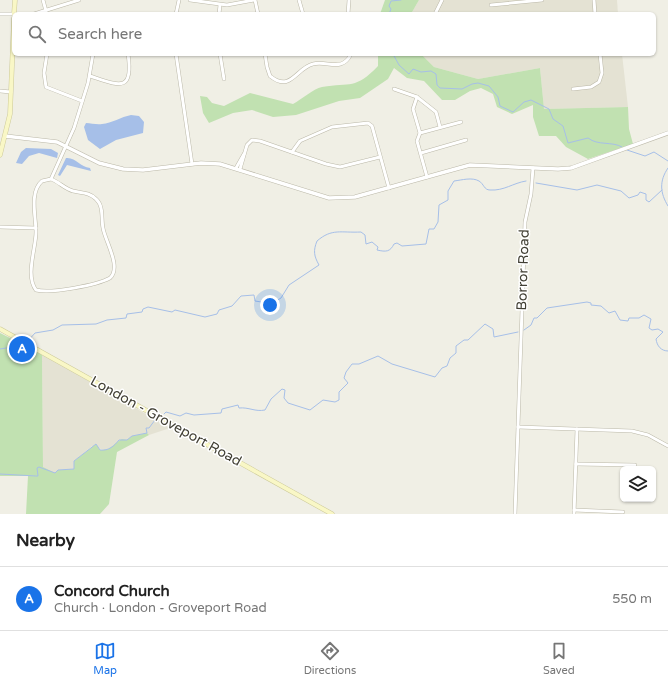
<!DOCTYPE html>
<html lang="en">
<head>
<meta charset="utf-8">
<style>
	body { margin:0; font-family:"Varela Round",sans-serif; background:#f2f2f2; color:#222 }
	.controls { position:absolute; right:12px; bottom:12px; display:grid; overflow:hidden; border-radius:6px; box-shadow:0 1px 3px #0004 }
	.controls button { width:36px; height:36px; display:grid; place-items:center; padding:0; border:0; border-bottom:1px solid #e0e0e0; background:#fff; color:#222; font:20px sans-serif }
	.you { position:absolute; left:270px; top:305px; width:14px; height:14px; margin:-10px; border:3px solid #fff; border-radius:50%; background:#1a73e8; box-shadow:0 0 0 6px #1a73e833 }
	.badge { display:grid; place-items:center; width:26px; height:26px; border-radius:50%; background:#1a73e8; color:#fff; font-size:13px; font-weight:700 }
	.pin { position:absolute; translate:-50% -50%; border:2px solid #fff; box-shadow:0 1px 4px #0006 }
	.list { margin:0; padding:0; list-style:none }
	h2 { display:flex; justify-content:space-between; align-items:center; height:52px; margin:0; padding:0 16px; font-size:17px }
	h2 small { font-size:13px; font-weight:400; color:#767676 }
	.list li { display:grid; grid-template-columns:26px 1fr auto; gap:12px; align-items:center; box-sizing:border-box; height:64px; padding:0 16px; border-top:1px solid #e0e0e0 }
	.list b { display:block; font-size:15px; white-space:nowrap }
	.list p { margin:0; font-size:13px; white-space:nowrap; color:#767676 }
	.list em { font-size:13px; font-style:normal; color:#767676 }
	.icon { flex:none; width:22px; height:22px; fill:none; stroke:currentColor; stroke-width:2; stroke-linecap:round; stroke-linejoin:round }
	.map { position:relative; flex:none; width:668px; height:514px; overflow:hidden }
	.search { position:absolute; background:#fff; box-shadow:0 1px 3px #0004; left:12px; right:12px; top:12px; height:44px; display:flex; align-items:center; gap:10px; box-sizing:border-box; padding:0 14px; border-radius:6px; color:#767676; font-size:15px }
	.sheet { height:116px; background:#fff }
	nav { display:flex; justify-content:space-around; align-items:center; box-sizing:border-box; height:56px; border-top:1px solid #e0e0e0; background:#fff; font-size:11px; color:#767676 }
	nav a { display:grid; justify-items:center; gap:2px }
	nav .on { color:#1a73e8 }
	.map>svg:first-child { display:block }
	.residential { fill:#e4e2d3 }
	.green { fill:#c1e1b1 }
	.water { fill:#a6bfe8 }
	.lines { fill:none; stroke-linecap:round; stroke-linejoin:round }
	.stream { stroke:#a6bfe8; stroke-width:1 }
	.minor-casing { stroke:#bbb8a8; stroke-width:4 }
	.tertiary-casing { stroke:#bbb8a8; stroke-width:4.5 }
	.secondary-casing { stroke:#ccc998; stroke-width:5 }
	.minor { stroke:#fff; stroke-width:3 }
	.tertiary { stroke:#fff; stroke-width:3.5 }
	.secondary { stroke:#f9f7c6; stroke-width:4 }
	.labels { text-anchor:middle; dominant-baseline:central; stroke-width:3; stroke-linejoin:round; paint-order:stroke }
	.street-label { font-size:14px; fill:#424035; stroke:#fff }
</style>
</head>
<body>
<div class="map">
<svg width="668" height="514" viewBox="0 0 668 514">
	<rect width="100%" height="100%" fill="#f0efe5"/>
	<g class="residential">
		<polygon points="419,0 617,0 618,14 411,14"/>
		<polygon points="421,54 622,54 628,107 544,109 540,68 478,79 434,67"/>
		<polygon points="42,354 170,428 149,435 146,433 132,436 127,440 119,440 113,447 104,450 92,446 74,461 74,469 58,470 55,473 52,473 43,467"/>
	</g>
	<g class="green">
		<polygon points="385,0 419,0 411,14 380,14"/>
		<path d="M378 54H421L434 67 478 79 540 68 544 109 628 107 629 129 633 144 588 159 566 147 556 136H539L533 117V105L512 114 497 107 493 94 481 88 470 91 455 100H442L424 81 407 78 394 68 388 79 360 98 339 101 296 115 273 117 252 110 233 113 209 123 203 113 200 96 207 97 212 103 224 106 250 93 293 104C302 99 313 89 322 87 351 82 355 90 378 66Z"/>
		<path d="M0 333 42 354 43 467 55 473 58 470 74 469V461L96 444 100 450C111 451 114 443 122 439L127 440 132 436 147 433 149 435 117 452 109 504 100 514H26L28 476H0Z"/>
	</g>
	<g class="water">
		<path d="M131 115 139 116 144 122 143 133 116 140 100 149 88 140 84 127 86 123C91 123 97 125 102 124 112 123 121 117 131 115Z"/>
		<polygon points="26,148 51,149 58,153 57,158 39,153 29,156 22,164 16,163 21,152"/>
		<path d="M66 158C76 157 80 167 90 168L91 171 67 165 60 176 58 175Z"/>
	</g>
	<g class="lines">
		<g class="stream">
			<polyline points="389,14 391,9 389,6 391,1 401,0"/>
			<path d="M393 54 399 65 409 74 413 69 421 72 431 71 436 74 437 85 440 88 462 89 472 84 478 83 489 86 498 97 500 106 513 112 524 102 531 100 549 109 553 119 563 126 568 143 588 138C598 146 612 141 622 147"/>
			<polyline points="627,150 645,156 654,152 668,161"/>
			<path d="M668 168C659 181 660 193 668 206"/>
			<polyline points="536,183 577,190 597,185 621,191 629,198 638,195 640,192 646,194 646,200 649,202 662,190"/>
			<path d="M524 330 531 325 534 318H537L547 308 587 302 591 303V305L601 306 609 313 615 311 620 320 628 321 629 318H639L644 315 651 319 649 328 652 330 658 329 663 332 656 339C657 346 661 351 668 351"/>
			<path d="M27 342 35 333 53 330 62 325 96 324 107 320 126 318 127 314 142 312 143 309 148 307 172 312 175 310 205 317 217 314 219 310 232 306 241 296 254 295 255 301 268 303 276 301 281 298 289 285 319 265C314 256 313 251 317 241 332 228 341 233 361 232L365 235 366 244 372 242 378 247 377 250C386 252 390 252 394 244L397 243 402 246 426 244 429 229H434L438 222 439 205 448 200V191L454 181C462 180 472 177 479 181 484 184 484 190 490 190 504 191 513 183 526 181"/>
			<polyline points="0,349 25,345"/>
			<path d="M164 414 166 412 180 416 186 413 194 415 221 413 222 409 238 405 239 408C249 407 255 412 265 410L271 399 282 389 285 390 284 398 288 403 310 410 323 400 335 402 339 400V392L348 383 344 378 346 372 352 364H359L378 356 392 364 435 377 442 368 447 366 450 358 456 353V346L464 340H468L485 324 493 329 494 337 518 332"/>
			<path d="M0 474 36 476H38L37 468 39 467 55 473 58 470 74 469V461L96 444 100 450C109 451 114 446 119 440H127L132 436 147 433 146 428H149L155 420"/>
		</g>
		<g class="minor-casing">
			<g id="minor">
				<polyline points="43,0 46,11"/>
				<polyline points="190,0 227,5 254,0"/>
				<polyline points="255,0 258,14"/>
				<polyline points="299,0 303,14"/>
				<polyline points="594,0 595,14"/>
				<polyline points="491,5 542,0"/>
				<polyline points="0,14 14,14"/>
				<polyline points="34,14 79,0"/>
				<polyline points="176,14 179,0"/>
				<polyline points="219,14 220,5"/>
				<polyline points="348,14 349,0"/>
				<polyline points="435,14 442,0"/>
				<polyline points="47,54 44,73 46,87 82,101"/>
				<polyline points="176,54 192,164"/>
				<polyline points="220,54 224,79"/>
				<path d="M265 54 267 67 270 76C291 93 296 68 313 64 327 60 342 73 351 54"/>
				<path d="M90 76C118 85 134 94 128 54"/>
				<polyline points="394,89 417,97 436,112 440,127"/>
				<polyline points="573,89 591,87 599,82 602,73 600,54"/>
				<polyline points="0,91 11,92"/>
				<polyline points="417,97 413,109 420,133 417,141 427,177"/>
				<polyline points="420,133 461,122"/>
				<polyline points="292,152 300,141 332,127 368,123 372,126 389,188"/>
				<polyline points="421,153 466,140"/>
				<polyline points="236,168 244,154"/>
				<polyline points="240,169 247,145 252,140 260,141 326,164 340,167 380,157"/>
				<path d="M51 179C59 182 65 189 73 191 81 193 89 192 96 199 104 206 101 219 103 228 105 241 122 267 110 278 97 285 51 294 36 290 25 276 36 248 36 232 36 217 29 192 42 181L51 179 74 128 88 83 93 54"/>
				<polyline points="0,227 36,228"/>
				<polyline points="518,427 632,431 648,435 668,446"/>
				<polyline points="576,464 635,465"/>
				<polyline points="574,510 623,512"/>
				<polyline points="515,514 525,222 531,194 533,168"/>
				<polyline points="574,514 577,429"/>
			</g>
		</g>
		<g class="tertiary-casing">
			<polyline id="tertiary" points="5,136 57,142 99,163 123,169 143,170 201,163 220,164 329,198 355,197 470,165 558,169 571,168 668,133"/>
		</g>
		<g class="secondary-casing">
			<g id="secondary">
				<polyline points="14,14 15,0"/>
				<polyline points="0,155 10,114 14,18"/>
				<polyline points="0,329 332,514"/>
			</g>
		</g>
		<use href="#minor" class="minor"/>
		<use href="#tertiary" class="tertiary"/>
		<use href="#secondary" class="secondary"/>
	</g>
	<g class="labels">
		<g class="street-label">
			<text transform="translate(523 270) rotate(-88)">Borror Road</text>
			<text transform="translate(166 421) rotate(29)">London - Groveport Road</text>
		</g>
	</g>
</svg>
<div class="controls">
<button><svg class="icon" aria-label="layers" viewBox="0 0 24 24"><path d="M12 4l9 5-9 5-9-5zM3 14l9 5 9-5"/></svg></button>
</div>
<div class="you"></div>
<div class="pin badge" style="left:22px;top:349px">A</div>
<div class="search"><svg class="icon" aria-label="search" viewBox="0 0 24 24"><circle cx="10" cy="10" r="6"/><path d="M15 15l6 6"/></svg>Search here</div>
</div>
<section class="sheet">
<h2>Nearby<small></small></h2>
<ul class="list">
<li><span class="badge">A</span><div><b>Concord Church</b><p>Church · London - Groveport Road</p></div><em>550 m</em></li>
</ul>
</section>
<nav>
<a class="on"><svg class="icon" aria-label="map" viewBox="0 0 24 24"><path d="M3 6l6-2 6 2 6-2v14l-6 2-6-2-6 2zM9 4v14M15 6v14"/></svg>Map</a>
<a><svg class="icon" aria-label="directions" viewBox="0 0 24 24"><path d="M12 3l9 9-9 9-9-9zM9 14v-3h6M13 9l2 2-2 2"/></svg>Directions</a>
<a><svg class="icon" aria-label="saved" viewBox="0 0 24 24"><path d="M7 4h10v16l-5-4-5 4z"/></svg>Saved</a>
</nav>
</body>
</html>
